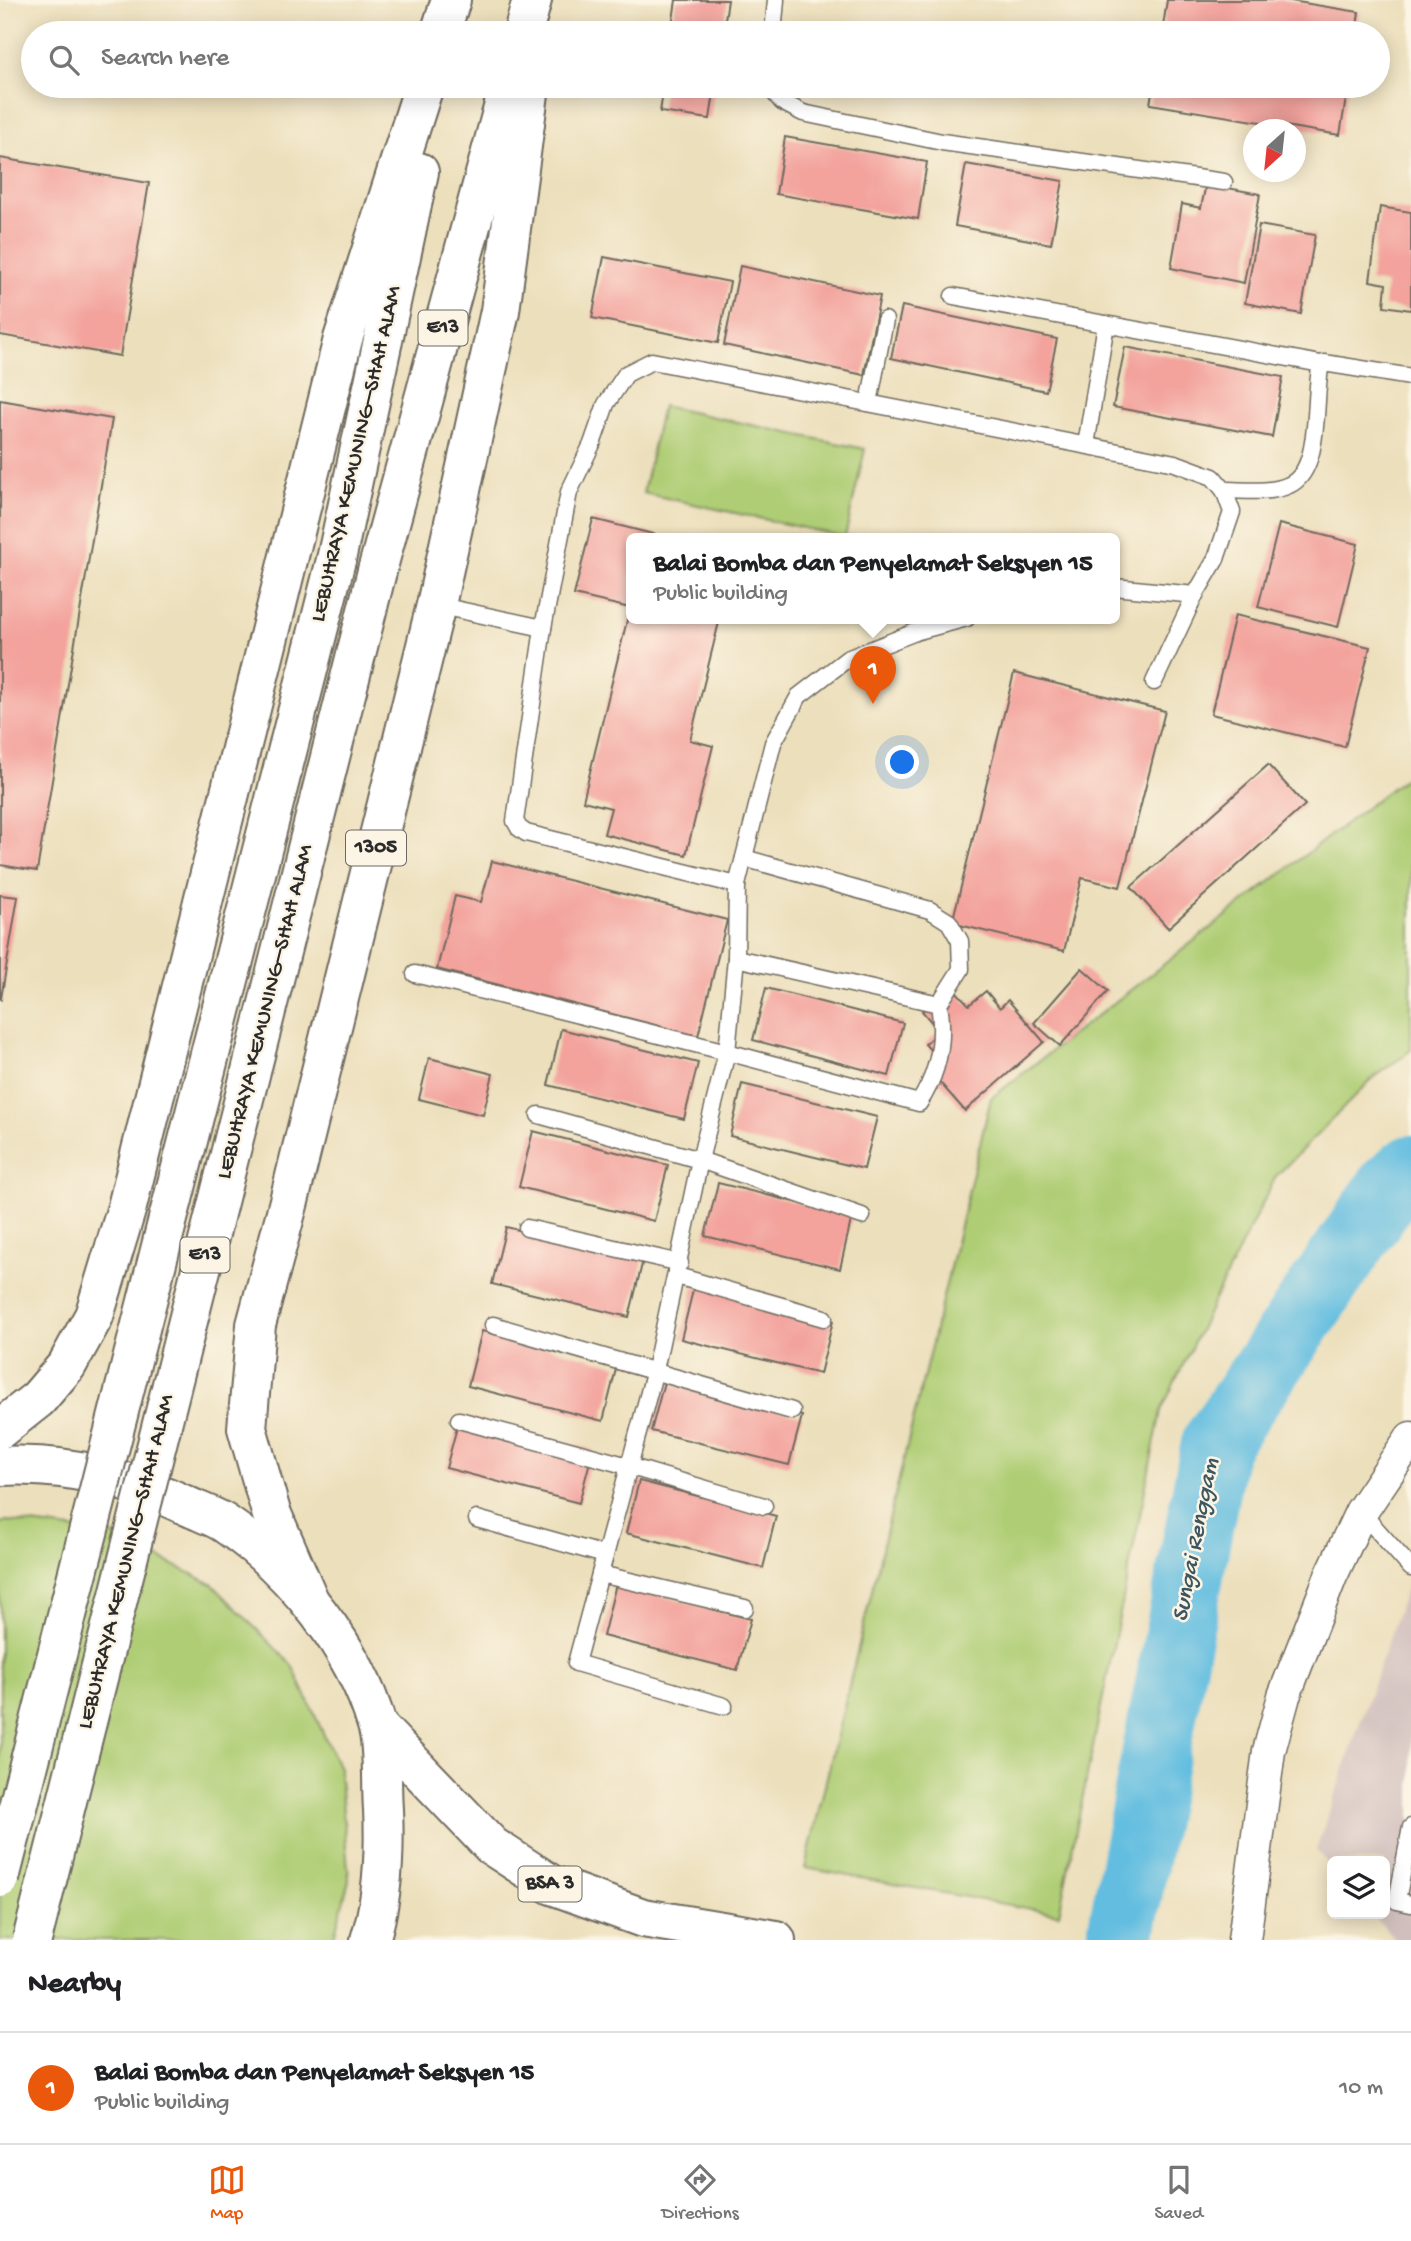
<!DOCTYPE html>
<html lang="en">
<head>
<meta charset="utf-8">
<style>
	body { margin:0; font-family:"Gochi Hand",sans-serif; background:#f6f6f6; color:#202124 }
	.controls { position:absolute; right:21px; bottom:21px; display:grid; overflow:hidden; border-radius:10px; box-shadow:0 4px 18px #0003 }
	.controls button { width:63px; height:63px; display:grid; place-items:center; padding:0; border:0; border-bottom:2px solid #e0e0e0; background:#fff; color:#202124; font:35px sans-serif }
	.compass { position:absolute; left:1243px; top:119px; width:63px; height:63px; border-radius:50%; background:#fff; box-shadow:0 4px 18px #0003; rotate:207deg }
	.you { position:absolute; left:903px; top:763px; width:24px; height:24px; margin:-18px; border:5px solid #fff; border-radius:50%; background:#1a73e8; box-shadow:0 0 0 10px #1a73e833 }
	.badge { display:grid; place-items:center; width:46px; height:46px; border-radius:50%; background:#ea580c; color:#fff; font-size:23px; font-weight:700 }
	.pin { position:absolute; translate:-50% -58px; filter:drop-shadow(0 2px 4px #0008) }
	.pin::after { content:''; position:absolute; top:37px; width:24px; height:21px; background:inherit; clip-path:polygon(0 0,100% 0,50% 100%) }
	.popup { position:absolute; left:626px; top:533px; width:494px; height:91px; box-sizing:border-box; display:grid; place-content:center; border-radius:10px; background:#fff; filter:drop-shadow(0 2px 5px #0005); font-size:23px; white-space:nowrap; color:#757577 }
	.popup b { font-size:26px; color:#202124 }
	.popup::after { content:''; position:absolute; left:50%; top:100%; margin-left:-14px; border:14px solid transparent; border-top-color:#fff }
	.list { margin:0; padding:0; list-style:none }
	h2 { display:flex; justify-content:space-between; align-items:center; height:91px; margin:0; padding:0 28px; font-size:30px }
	h2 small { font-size:23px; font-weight:400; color:#757577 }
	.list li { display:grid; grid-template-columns:46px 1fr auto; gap:21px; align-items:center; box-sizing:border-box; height:112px; padding:0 28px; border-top:2px solid #e0e0e0 }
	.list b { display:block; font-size:26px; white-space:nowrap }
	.list p { margin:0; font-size:23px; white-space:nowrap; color:#757577 }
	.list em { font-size:23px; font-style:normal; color:#757577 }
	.icon { flex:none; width:38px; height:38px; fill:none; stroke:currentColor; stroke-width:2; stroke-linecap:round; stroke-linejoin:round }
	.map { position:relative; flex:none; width:1411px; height:1940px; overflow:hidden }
	.search { position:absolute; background:#fff; box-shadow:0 4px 18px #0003; left:21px; right:21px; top:21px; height:77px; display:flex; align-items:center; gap:18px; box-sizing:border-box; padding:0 24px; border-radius:38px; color:#757577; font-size:26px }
	.sheet { height:203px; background:#fff }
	nav { display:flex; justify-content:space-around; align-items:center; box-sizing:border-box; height:98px; border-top:2px solid #e0e0e0; background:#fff; font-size:19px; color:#757577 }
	nav a { display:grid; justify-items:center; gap:4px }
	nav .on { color:#ea580c }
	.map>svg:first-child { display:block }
	.industrial { fill:#d1bfbd }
	.green { fill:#afcd74; stroke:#6d7c50; stroke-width:2 }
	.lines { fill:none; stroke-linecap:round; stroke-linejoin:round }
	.river { stroke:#62bde0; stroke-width:68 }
	.building { fill:#f3a29c }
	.service-casing { stroke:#6f6a5e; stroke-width:19 }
	.minor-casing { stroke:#6f6a5e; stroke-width:35 }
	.primary-casing { stroke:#6f6a5e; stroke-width:42 }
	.motorway-casing { stroke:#6f6a5e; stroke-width:42 }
	.service { stroke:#fff; stroke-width:16 }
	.minor { stroke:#fff; stroke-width:32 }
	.primary { stroke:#fff; stroke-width:38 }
	.motorway { stroke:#fff; stroke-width:38 }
	.motorway-bridge-casing { stroke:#6f6a5e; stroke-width:42; stroke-linecap:butt }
	.motorway-bridge { stroke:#fff; stroke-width:38 }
	.labels { text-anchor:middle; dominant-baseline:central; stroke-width:5; stroke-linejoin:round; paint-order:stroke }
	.shield { fill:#fcf5e5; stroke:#6a6863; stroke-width:2 }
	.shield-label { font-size:21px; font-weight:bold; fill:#2b2b2b }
	.street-label { font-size:23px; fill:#2b2b2b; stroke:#fcf5e5 }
	.water-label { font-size:24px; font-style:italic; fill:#3c5761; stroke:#fcf5e5 }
</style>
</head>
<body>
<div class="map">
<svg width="1411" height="1940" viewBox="0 0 1411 1940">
	<rect width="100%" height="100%" fill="#fcf5e5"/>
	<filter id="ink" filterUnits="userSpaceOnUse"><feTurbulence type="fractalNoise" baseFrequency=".0143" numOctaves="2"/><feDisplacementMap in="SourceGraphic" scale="14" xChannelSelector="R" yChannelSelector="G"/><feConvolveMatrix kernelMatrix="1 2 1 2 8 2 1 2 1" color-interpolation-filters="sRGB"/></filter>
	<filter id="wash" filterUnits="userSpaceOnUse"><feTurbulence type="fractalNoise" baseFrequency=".00686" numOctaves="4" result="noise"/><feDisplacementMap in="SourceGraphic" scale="28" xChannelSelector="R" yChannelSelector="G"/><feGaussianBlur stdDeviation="1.57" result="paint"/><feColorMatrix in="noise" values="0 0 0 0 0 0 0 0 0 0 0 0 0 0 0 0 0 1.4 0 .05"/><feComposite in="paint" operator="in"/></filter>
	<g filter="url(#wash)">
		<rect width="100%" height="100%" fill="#ecdfbc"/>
		<polygon class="industrial" points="1411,1579 1411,1940 1396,1940 1372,1914 1385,1914 1385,1861 1332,1861 1332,1868 1316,1850 1407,1586"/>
		<g class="green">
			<polygon points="662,406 865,449 845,537 643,493"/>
			<polygon points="1411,773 1411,1050 1371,1080 1276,1176 1212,1304 1161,1411 1059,1914 805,1868 991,1098"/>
			<polygon points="7,1521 111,1534 212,1584 292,1665 339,1768 349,1880 333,1940 0,1940 0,1523"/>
		</g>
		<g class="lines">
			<polyline class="river" points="1122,1928 1215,1444 1393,1183 1411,1169"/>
		</g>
		<g id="blocks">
			<g class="building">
				<polygon points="676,0 728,0 723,33 671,33"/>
				<polygon points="1167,0 1285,0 1359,12 1356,33 1162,33"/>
				<polygon points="664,86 715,86 710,119 660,112"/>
				<polygon points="1153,86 1348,86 1340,135 1150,104"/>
				<polygon points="785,137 927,162 918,219 776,194"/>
				<polygon points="0,158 149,183 120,356 0,335"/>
				<polygon points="966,164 1063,181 1051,244 955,226"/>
				<polygon points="1206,184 1260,194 1244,283 1171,268 1182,204 1201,208"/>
				<polygon points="1380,207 1411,212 1411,310 1384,306 1386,284 1370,281"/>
				<polygon points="1259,225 1315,235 1301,314 1245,303"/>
				<polygon points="604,257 730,282 718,343 592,318"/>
				<polygon points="740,266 880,296 864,375 724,345"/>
				<polygon points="902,306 1057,339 1046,391 891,358"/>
				<polygon points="1125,347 1283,377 1272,437 1113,407"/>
				<polygon points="0,400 112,419 37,871 0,865"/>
				<polygon points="593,519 665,537 632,538 632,618 720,618 690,740 713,746 686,855 604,834 611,808 583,801 630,608 574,595"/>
				<polygon points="1279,524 1358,544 1338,627 1258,607"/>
				<polygon points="1235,615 1370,647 1345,747 1211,714"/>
				<polygon points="1014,673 1165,711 1120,887 1082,878 1064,951 952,923"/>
				<polygon points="1268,765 1305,805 1168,928 1131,887"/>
				<polygon points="492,861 727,920 698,1036 437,969 455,896 481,902"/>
				<polygon points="0,895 18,897 1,999 0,998"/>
				<polygon points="1082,968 1108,991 1060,1046 1034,1023"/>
				<polygon points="951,986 969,1005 986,991 1000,1008 1008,1000 1044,1042 965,1111 928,1069 939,1060 925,1044 939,1031 922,1011"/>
				<polygon points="766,988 903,1023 889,1076 753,1040"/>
				<polygon points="561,1029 698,1063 684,1119 548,1085"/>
				<polygon points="429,1058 493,1074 483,1115 419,1099"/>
				<polygon points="742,1084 877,1117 864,1169 730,1136"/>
				<polygon points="533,1131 668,1165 654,1221 519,1187"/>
				<polygon points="718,1183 852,1216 840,1269 705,1236"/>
				<polygon points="506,1227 643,1260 629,1317 492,1284"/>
				<polygon points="694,1286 833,1321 820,1374 681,1339"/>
				<polygon points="482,1331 617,1365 603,1421 468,1386"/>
				<polygon points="664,1382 802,1416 789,1465 651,1431"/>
				<polygon points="460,1416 593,1450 579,1503 446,1468"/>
				<polygon points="639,1481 776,1516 763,1568 626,1533"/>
				<polygon points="616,1584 751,1619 737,1670 603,1636"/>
			</g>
		</g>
	</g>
	<g filter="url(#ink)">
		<use href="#blocks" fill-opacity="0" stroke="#6f6a5e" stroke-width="2"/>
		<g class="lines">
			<g class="service-casing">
				<g id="service">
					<polyline points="773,33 776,0"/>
					<polyline points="769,86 782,102 803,113 942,142 1224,182"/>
					<polyline points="953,296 1321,364"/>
					<polyline points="869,403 885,320"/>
					<polyline points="1086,445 1106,324"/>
					<path d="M1224 490C1244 490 1270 494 1289 485 1323 470 1313 395 1321 364L1324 363 1411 377"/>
					<polyline points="1114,587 1195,595"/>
					<polyline points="436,605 543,628"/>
					<polyline points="744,858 930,910 949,922 960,941 961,969 939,1004"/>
					<polyline points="737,885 526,833 519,828 515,821 543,628 569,492 592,444 606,404 626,374 652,361 1175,463 1213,477 1224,490 1232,512 1216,559 1195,595 1154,682"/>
					<path d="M415 974 727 1052 919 1103C939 1072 945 1040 939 1004L736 958"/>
					<polyline points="539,1115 700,1160 862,1216"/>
					<polyline points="527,1228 680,1263"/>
					<polyline points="677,1276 824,1318"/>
					<polyline points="493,1325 792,1411"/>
					<polyline points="459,1420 628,1466 764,1506"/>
					<polyline points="1361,1512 1411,1568"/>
					<polyline points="477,1519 605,1555"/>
					<polyline points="600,1574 745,1608"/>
					<polyline points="724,1706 576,1663 655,1370 700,1160 727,1052 736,958 737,885 773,743 799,696 847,659 918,631 967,618"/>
					<polyline points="1411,1827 1397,1901 1411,1904"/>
				</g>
			</g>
			<g class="minor-casing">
				<polyline id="minor" points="1244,1940 1269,1751 1284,1696 1331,1576 1361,1512 1411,1438"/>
			</g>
			<g class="primary-casing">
				<g id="primary">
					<path d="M0 1466C67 1462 134 1480 194 1509 205 1514 218 1518 227 1525 293 1570 355 1648 377 1725 384 1746 381 1785 383 1809 385 1852 383 1899 370 1940"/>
					<polyline points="378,1727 492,1846 552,1885 643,1918 776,1940"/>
				</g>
			</g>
			<g class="motorway-casing">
				<g id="motorway">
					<polyline points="440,33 451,0"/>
					<polyline points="523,33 532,0"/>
					<polyline points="336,560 419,172"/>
					<polyline points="377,571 509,86"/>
					<polyline points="0,1429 38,1399 67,1365 94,1316 127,1207 343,339 424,86"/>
					<polyline points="309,1600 271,1512 247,1428 256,1325 289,1201 436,605 500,311 530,86"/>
				</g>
			</g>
			<use href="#service" class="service"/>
			<use href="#minor" class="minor"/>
			<use href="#primary" class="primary"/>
			<use href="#motorway" class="motorway"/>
			<g class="motorway-bridge-casing">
				<g id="motorway-bridge">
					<polyline points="0,1878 336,560"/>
					<polyline points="32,1940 377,571"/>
				</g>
			</g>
			<use href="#motorway-bridge" class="motorway-bridge"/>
		</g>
	</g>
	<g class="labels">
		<g class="shield">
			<rect x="418.5" y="310.5" width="49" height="35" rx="5"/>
			<rect x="346" y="830.5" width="60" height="35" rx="5"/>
			<rect x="180.5" y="1237.5" width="49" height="35" rx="5"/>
			<rect x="518.5" y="1866.5" width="63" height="35" rx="5"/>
		</g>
		<g class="shield-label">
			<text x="443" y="328">E13</text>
			<text x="376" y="848">1305</text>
			<text x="205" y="1255">E13</text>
			<text x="550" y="1884">BSA 3</text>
		</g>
		<g class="street-label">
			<text transform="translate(357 454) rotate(-77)">LEBUHRAYA KEMUNING–SHAH ALAM</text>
			<text transform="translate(266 1012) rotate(-76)">LEBUHRAYA KEMUNING–SHAH ALAM</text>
			<text transform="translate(127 1562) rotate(-76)">LEBUHRAYA KEMUNING–SHAH ALAM</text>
		</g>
		<g class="water-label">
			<text transform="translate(1197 1540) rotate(-79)">Sungai Renggam</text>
		</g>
	</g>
</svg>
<div class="controls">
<button><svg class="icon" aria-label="layers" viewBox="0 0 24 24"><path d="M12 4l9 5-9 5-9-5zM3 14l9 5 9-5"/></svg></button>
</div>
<svg class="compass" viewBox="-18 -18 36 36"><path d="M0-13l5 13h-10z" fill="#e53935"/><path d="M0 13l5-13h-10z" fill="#757577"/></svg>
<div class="you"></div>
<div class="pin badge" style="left:873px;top:704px">1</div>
<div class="popup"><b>Balai Bomba dan Penyelamat Seksyen 15</b>Public building</div>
<div class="search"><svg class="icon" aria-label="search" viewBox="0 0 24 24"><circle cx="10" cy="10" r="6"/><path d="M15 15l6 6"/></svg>Search here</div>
</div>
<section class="sheet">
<h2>Nearby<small></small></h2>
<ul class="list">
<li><span class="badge">1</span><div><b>Balai Bomba dan Penyelamat Seksyen 15</b><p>Public building</p></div><em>10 m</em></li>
</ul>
</section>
<nav>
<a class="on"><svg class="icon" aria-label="map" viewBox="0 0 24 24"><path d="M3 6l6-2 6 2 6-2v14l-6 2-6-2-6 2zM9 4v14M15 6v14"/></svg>Map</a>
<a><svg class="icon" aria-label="directions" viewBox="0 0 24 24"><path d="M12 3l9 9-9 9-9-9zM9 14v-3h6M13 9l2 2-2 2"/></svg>Directions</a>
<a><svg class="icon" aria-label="saved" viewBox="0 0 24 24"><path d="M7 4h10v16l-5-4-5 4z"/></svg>Saved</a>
</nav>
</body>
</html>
